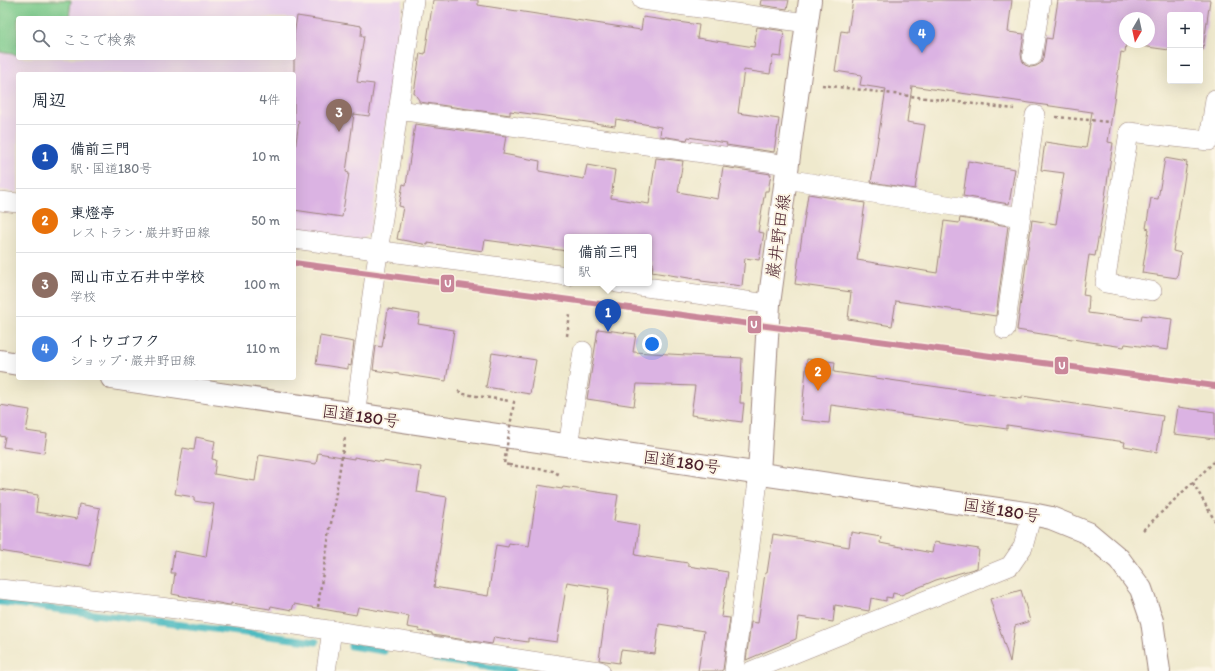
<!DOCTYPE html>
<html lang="ja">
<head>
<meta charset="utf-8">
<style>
	body { margin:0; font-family:Itim,"Klee One",sans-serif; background:#f2f2f3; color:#1f2937 }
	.controls { position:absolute; right:12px; top:12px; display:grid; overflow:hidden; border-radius:4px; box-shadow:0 4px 16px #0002 }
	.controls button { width:36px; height:36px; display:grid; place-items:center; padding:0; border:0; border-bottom:1px solid #e0e1e3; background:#fff; color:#1f2937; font:20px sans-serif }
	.compass { position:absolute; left:1119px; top:12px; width:36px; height:36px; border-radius:50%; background:#fff; box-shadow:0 4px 16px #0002; rotate:189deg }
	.you { position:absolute; left:652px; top:344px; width:14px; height:14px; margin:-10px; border:3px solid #fff; border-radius:50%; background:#1a73e8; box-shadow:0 0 0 6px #1a73e833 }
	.badge { display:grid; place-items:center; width:26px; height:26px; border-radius:50%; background:#b5179e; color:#fff; font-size:13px; font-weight:700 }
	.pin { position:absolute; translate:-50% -33px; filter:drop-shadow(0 1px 2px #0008) }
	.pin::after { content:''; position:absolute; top:21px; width:14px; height:12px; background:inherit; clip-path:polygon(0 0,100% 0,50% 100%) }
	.popup { position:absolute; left:564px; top:234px; width:88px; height:52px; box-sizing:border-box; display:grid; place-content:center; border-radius:4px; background:#fff; filter:drop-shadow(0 1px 3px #0005); font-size:13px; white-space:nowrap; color:#747a83 }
	.popup b { font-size:15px; color:#1f2937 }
	.popup::after { content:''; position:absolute; left:50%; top:100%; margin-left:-8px; border:8px solid transparent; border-top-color:#fff }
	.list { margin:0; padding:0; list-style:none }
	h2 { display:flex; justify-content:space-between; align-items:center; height:52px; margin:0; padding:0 16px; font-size:17px }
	h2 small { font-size:13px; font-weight:400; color:#747a83 }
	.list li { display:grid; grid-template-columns:26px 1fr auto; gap:12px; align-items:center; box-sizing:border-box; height:64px; padding:0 16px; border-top:1px solid #e0e1e3 }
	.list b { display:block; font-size:15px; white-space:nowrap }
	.list p { margin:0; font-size:13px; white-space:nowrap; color:#747a83 }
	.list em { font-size:13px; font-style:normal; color:#747a83 }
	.icon { flex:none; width:22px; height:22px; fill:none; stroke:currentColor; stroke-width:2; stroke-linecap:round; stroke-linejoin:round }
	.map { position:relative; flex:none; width:1215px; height:671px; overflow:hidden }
	.search { position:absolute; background:#fff; box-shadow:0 4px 16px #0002; left:16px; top:16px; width:280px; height:44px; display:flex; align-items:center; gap:10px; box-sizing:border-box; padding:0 14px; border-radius:4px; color:#747a83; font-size:15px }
	.panel { position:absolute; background:#fff; box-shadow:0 4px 16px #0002; left:16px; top:72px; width:280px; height:308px; border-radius:4px }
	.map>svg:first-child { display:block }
	.built { fill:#ead1ec; fill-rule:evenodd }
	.green { fill:#7bcb8c; stroke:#62755c }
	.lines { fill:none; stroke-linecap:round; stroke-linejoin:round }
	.stream { stroke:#4ab9c0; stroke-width:7 }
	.building { fill:#dbb3e3; fill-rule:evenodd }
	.street-casing { stroke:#9c847c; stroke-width:20 }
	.secondary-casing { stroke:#9c847c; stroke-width:24 }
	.highway-casing { stroke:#9c847c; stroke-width:24 }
	.path { stroke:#9c847c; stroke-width:2.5; stroke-dasharray:3 3; stroke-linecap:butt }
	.street { stroke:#fff; stroke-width:19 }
	.secondary { stroke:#fff; stroke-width:22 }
	.highway { stroke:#fff; stroke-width:22 }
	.path-bridge { stroke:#9c847c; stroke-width:2.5; stroke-dasharray:3 3; stroke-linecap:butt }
	.rail-1-casing { stroke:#fcf5e5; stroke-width:9 }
	.rail-1 { stroke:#c98699; stroke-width:6 }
	.labels { text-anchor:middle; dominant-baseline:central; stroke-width:4; stroke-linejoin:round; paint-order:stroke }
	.street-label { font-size:17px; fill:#4a1f2b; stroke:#fcf5e5 }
	.line-badge { stroke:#fcf5e5; stroke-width:1.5 }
	.badge-label { font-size:11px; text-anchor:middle; font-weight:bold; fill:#fff }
</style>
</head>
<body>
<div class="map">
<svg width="1215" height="671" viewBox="0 0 1215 671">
	<rect width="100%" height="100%" fill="#fcf5e5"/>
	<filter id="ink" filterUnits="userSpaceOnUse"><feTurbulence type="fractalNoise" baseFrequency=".025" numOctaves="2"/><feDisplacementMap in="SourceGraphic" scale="8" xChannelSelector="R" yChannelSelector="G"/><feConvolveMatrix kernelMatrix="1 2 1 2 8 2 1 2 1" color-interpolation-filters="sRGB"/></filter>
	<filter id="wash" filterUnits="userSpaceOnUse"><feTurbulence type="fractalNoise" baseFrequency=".012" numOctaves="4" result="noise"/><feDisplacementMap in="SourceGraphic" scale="16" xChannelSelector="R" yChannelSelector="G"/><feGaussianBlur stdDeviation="0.9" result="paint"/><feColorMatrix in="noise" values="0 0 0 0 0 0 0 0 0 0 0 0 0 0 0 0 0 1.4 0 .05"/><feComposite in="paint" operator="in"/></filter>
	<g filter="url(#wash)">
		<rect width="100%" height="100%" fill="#efe9cd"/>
		<path class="built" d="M0 0H403L370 233 361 240 294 231V74H18V193L0 190ZM18 18H294V58H18Z"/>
		<polygon class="green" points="0,0 71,0 69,18 18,18 18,55 0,52"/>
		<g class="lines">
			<g class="stream">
				<polyline points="0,602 316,642"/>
				<polyline points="351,646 384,651"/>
				<polyline points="435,659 513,671"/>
			</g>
		</g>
		<g id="blocks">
			<g class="building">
				<polygon points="433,0 478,0 478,5 641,30 643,17 699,25 697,38 754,47 757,27 784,31 781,57 773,56 770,74 744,70 738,113 779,119 774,152 726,145 727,143 688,137 687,140 660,136 661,127 616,119 615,126 510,111 510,115 419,102 419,100 414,93 420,53 425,54"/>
				<polygon points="761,0 789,0 787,9 760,5"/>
				<path d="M853 0H1012L1008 32 1024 34 1021 54 1022 60 1025 65 1031 67 1036 66 1041 63 1043 58 1046 38 1052 39 1058 0H1210L1203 50H1200V15H1170V48L1169 50 1126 44 1125 53 1121 52 1108 142 1113 143 1101 223 1095 256 1089 255 1083 295 1089 296 1088 313 1141 320 1142 315 1172 319 1168 350 1125 344 1124 347 1097 343 1017 330 1032 220 1056 224 1064 173 1041 170 1045 142 1086 148 1092 112 912 86 907 122 925 125 915 189 871 182 886 89 860 85 862 75 835 71 841 31 848 32ZM1125 18H1149V42H1125Z"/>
				<polygon points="297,16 362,26 361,36 364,36 357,82 374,84 369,116 354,114 346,172 349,173 342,217 294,210 294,157 299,121 294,120 294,35"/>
				<polygon points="415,124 506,136 503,154 540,161 539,171 584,179 587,165 615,170 611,198 649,204 656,158 683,161 678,192 718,199 723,167 771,174 768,191 765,191 758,232 764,233 759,260 745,258 742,286 701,281 701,280 652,272 653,263 649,263 649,237 567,237 567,251 485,240 483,251 428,243 428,245 397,239 403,207 399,206 403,184 406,185"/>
				<polygon points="1165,158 1187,162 1173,251 1181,253 1177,278 1142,273 1149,229 1146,228 1151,198 1158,199"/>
				<polygon points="968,161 1015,169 1009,204 963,196"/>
				<polygon points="808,194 865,203 857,260 937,273 944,221 959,223 960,218 1008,226 996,316 896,301 892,326 848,319 851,292 795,284"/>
				<polygon points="388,309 420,314 418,324 454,330 446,381 373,370 376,346 382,347"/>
				<polygon points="598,329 636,334 633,352 742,358 740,403 744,403 742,422 691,415 695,386 637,384 634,406 587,399"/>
				<polygon points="320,336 354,342 351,366 348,365 348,369 316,364"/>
				<polygon points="492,353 536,360 530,394 486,387"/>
				<polygon points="807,359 835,362 834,372 1022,399 1022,396 1129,412 1130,411 1163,416 1157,452 1124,446 1125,442 1007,425 1007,429 831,405 829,423 801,420"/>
				<polygon points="0,405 30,410 26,431 47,434 44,453 3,447 5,437 0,436"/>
				<polygon points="1178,407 1215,412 1215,439 1174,434"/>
				<polygon points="196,437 215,441 212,459 216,460 214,474 255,481 259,455 316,464 318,453 354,459 354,457 383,462 383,461 421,467 417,492 447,497 440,542 441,542 434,587 488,596 496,545 508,547 509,543 529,546 538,485 562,489 563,487 618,495 614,521 639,525 635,555 688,563 688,566 728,572 721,617 730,618 723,670 720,671 698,671 704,631 659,624 655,654 621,650 619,663 599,660 609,589 567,582 557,642 528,638 528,642 494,637 492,644 432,635 432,633 418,631 419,629 407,627 409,616 358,607 356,615 294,604 292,610 271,606 270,609 231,603 231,605 229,605 172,594 175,573 171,573 174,551 206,557 214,504 194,501 194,497 175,494 183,448 194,450"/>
				<polygon points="0,489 38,495 36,512 77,519 79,504 100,508 90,566 0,551"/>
				<polygon points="851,532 881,537 880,543 932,553 934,542 979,549 977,568 936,580 901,595 893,593 892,598 886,597 886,601 871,598 869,611 835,605 833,622 799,617 796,639 746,660 751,622 758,623 765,573 767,573 773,534 849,547"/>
				<polygon points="1021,590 1030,621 1015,626 1010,662 990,599"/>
			</g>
		</g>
	</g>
	<g filter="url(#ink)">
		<use href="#blocks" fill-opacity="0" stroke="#9c847c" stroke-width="1"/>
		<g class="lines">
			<g class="street-casing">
				<g id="street">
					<polyline points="642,0 807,23"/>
					<polyline points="1032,56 1041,0"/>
					<polyline points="398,110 788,165"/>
					<polyline points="786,179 1021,217"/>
					<polyline points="0,201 18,203"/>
					<polyline points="294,239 567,276"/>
					<polyline points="617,283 769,304"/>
					<polyline points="1152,291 1105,283 1129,132 1209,141 1215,99"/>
					<polyline points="1005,330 1035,115"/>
					<polyline points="355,415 414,0"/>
					<polyline points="568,446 583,351"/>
					<path d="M0 589C75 597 149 605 224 615 349 632 474 653 600 671"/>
					<polyline points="326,671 332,630"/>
					<polyline points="734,671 759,473"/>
					<polyline points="751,671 1010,566 1023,547 1032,514"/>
				</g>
			</g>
			<g class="secondary-casing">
				<polyline id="secondary" points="759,473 769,304 810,0"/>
			</g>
			<g class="highway-casing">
				<g id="highway">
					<polyline points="0,361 18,364"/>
					<path d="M112 378C419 425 726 468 1032 514L1051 518 1088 533 1119 559 1141 589 1152 621 1159 671"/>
				</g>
			</g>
			<g class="path">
				<polyline points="822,85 1014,109"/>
				<polyline points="1056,117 1110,122"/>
				<polyline points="567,336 570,315"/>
				<polyline points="458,391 464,394 510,401"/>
				<polyline points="509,465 553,471 561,476"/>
				<polyline points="1193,483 1215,521"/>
				<polyline points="1143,530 1215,461"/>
				<polyline points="318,607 321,585 345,437"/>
			</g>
			<use href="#street" class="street"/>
			<use href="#secondary" class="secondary"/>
			<use href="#highway" class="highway"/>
			<polyline class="path-bridge" points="509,465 504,464 514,402 510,401"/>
			<g class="rail-1-casing">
				<polyline id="rail-1" points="294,263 1215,386"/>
			</g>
			<use href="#rail-1" class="rail-1"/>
		</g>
	</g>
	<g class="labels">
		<g class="street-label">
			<text transform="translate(778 236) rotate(-82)">巌井野田線</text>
			<text transform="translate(361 416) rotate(8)">国道180号</text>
			<text transform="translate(682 462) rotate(8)">国道180号</text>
			<text transform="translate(1002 510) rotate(9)">国道180号</text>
		</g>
	</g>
	<g class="line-badge">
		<rect x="440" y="274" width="15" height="19" rx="4" fill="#c98699"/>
		<rect x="747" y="315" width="15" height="19" rx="4" fill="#c98699"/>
		<rect x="1054" y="356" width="15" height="19" rx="4" fill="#c98699"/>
	</g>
	<g class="badge-label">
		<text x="448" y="287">U</text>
		<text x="754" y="328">U</text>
		<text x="1062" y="369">U</text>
	</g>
</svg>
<div class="controls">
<button>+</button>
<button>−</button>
</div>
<svg class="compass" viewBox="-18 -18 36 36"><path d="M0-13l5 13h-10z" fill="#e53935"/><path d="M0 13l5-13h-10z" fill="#747a83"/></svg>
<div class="you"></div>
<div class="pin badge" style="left:608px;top:332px;background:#1a4fb4">1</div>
<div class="popup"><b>備前三門</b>駅</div>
<div class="pin badge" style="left:818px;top:391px;background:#e8710a">2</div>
<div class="pin badge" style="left:339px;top:132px;background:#8d6e63">3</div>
<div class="pin badge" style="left:922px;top:53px;background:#3f7fe0">4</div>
<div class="search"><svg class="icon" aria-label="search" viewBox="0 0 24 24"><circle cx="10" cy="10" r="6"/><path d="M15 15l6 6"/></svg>ここで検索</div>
<section class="panel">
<h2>周辺<small>4件</small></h2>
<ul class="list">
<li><span class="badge" style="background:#1a4fb4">1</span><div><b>備前三門</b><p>駅 · 国道180号</p></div><em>10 m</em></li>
<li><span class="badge" style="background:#e8710a">2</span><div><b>東燈亭</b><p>レストラン · 巌井野田線</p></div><em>50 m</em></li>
<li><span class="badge" style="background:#8d6e63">3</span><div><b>岡山市立石井中学校</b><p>学校</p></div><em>100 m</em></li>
<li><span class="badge" style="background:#3f7fe0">4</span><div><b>イトウゴフク</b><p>ショップ · 巌井野田線</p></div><em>110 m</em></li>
</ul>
</section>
</div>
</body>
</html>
